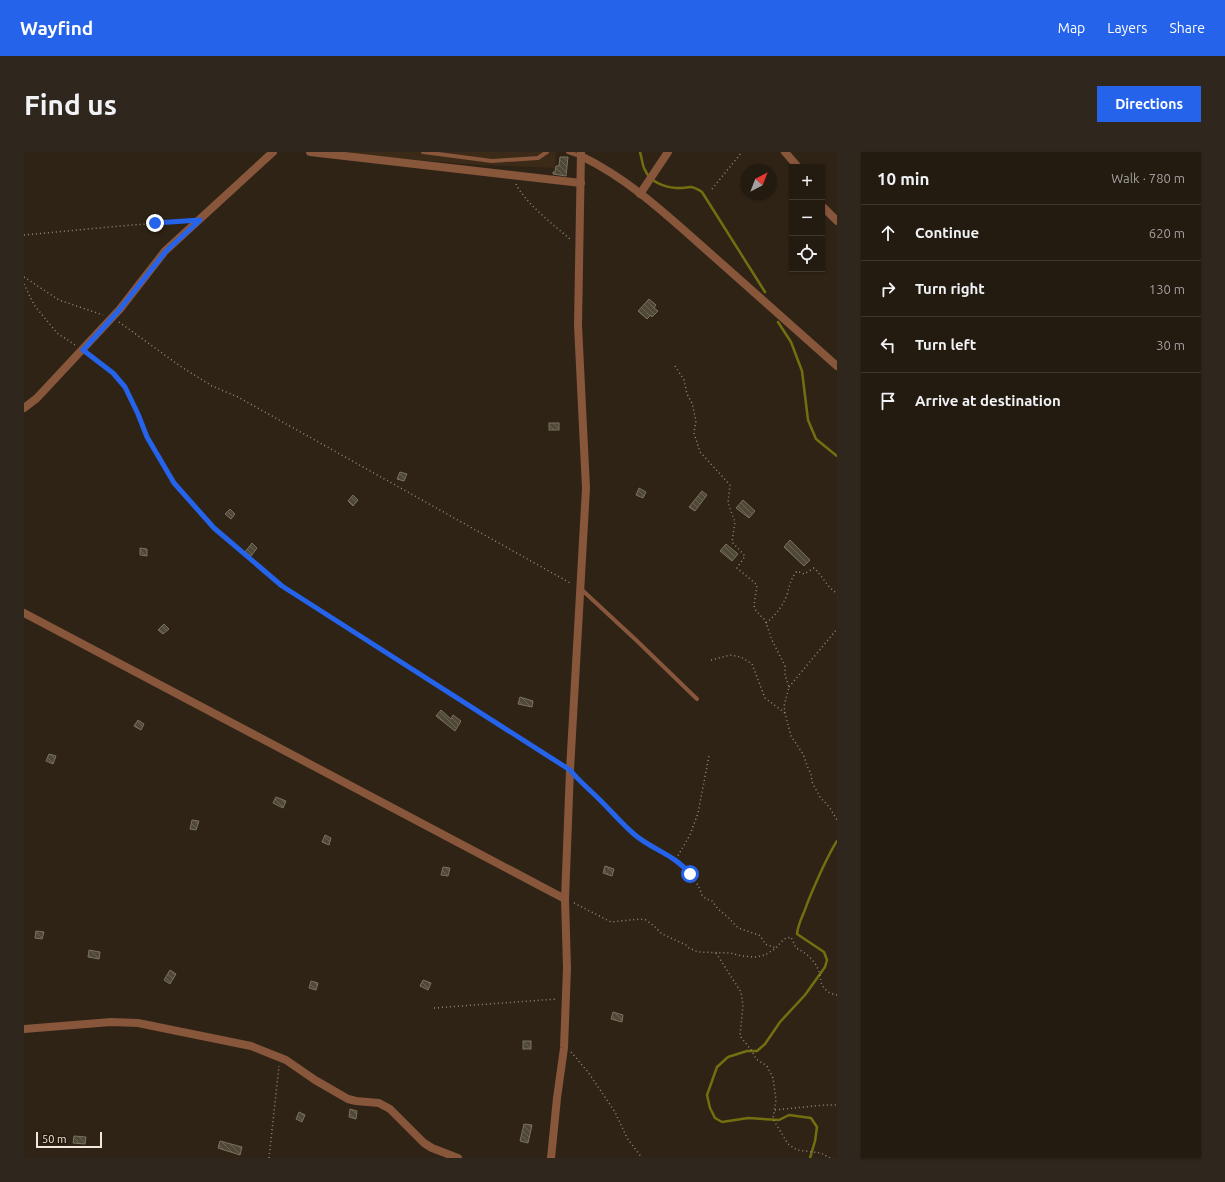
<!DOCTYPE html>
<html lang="en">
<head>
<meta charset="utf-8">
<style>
	body { margin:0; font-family:Ubuntu,sans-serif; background:#2f271e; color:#f1f3f6 }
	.controls { position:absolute; right:12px; top:12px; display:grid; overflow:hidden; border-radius:0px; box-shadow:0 1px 3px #0004 }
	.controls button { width:36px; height:36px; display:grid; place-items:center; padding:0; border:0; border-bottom:1px solid #403830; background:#231a10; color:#f1f3f6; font:20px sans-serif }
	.compass { position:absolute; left:717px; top:12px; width:36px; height:36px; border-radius:50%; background:#231a10; box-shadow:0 1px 3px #0004; rotate:42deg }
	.scale { position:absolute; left:12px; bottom:10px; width:66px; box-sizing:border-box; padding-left:4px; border:2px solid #f0e8df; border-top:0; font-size:11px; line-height:14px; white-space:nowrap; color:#f0e8df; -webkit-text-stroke:3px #25190b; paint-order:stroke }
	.stop { position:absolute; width:12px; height:12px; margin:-9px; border:3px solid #2563eb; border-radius:50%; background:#fff }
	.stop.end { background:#2563eb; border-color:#fff; box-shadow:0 1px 4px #0008 }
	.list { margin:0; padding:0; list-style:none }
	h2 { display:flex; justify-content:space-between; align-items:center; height:52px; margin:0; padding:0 16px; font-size:17px }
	h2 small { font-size:13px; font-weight:400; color:#a3a19f }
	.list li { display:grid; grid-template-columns:26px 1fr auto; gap:12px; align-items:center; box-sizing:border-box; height:56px; padding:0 16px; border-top:1px solid #403830 }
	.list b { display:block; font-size:15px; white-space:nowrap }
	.list em { font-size:13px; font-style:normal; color:#a3a19f }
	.icon { flex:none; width:22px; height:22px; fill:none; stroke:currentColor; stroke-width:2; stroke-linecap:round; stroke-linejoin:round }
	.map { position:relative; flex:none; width:813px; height:1006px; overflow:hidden; border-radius:0px }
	header { display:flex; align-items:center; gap:24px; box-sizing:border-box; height:56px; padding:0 20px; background:#2563eb; color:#fff }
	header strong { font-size:19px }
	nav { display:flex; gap:22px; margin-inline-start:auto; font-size:14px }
	.intro { display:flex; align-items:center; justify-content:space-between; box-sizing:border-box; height:96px; padding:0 24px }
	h1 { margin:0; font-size:28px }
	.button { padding:10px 18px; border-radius:0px; background:#2563eb; color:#fff; font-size:14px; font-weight:700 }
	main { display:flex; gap:24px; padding:0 24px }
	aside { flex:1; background:#231a10; border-radius:0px; box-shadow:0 1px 3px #0004 }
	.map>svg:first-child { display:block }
	.built { fill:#3b2a17 }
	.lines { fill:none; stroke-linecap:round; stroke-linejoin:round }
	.stream { stroke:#736f10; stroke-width:2.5 }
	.building { fill:url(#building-back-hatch); stroke:#7a725f }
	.path { stroke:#93897e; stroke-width:1.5; stroke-dasharray:1 3; stroke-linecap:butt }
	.service { stroke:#87563b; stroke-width:4 }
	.minor { stroke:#87563b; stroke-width:8 }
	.route { stroke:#2563eb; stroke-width:5 }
</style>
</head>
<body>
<header>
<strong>Wayfind</strong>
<nav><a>Map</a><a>Layers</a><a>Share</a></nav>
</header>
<div class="intro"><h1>Find us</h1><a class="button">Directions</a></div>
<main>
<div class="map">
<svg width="813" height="1006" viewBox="0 0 813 1006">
	<defs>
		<pattern id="building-back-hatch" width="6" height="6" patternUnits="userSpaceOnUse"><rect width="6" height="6" fill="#504836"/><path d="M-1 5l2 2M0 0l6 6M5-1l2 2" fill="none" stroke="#6a6253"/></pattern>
	</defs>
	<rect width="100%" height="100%" fill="#2f2315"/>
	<polygon class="built" points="324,0 532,0 531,16 441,12 345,4"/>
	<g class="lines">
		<g class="stream">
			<path d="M616 0C618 6 618 13 621 18 626 30 640 35 652 36 666 37 664 31 678 40L741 140"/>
			<polyline points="754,170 767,190 778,219 784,268 792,287 813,304"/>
			<path d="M786 1006 791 989 793 975 787 966 765 963 755 968 724 966 698 970 691 966 686 956 683 943 693 915 704 905 723 899H733L741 892 756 870 781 843 801 815 803 808 800 800 773 782C774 771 780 762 783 752 792 730 801 708 813 689"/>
		</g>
	</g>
	<g class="building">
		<polygon points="536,5 544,5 542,24 529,22 529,20 531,20 532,14 535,14"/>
		<polygon points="625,147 632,153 630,156 634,159 628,165 627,163 623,167 614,159"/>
		<rect x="525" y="271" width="10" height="7"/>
		<polygon points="376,320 383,322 380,329 373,327"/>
		<polygon points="615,336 622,340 619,346 612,343"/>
		<polygon points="678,339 683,343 671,359 665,355"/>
		<polygon points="329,343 334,348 329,354 324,349"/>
		<polygon points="719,348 731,359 725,366 712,356"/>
		<polygon points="206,357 211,362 207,367 201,362"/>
		<polygon points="766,388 786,408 780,414 760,395"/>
		<polygon points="228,391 233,396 227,404 221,400"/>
		<polygon points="702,392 714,402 708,409 696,399"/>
		<polygon points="116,396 123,397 123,404 116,403"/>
		<polygon points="140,472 145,477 139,482 134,478"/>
		<polygon points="496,545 509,549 508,555 494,552"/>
		<polygon points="417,558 427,567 429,563 437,569 431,579 412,564"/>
		<polygon points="114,568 120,572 117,578 110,574"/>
		<polygon points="25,602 32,604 29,612 22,609"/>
		<polygon points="252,645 262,649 259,656 249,651"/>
		<polygon points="168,668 175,669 172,678 166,677"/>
		<polygon points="301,683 307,686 305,693 298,690"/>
		<polygon points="581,714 590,717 588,724 579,721"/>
		<polygon points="419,715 426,716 424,724 417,723"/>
		<polygon points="12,779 20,780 18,787 11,786"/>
		<polygon points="65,798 76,800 75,807 64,805"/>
		<polygon points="146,818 152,822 146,832 140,828"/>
		<polygon points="399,828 407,831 404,838 396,834"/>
		<polygon points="287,829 294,831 292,838 285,836"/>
		<polygon points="589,860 599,863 598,870 587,867"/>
		<rect x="499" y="889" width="8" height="8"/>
		<polygon points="326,957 333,959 332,967 325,965"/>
		<polygon points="275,960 281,963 278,970 272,967"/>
		<polygon points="500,972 508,973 504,991 496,989"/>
		<polygon points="50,984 62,985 61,992 49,991"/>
		<polygon points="196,989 218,995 216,1003 194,996"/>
	</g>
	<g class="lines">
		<g class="path">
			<path d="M492 32C501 51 531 74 547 88"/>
			<polyline points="688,37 718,0"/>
			<polyline points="0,83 96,74 162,69"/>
			<polyline points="0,125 35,148 79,163"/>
			<polyline points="0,132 10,153 33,181 51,193"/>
			<polyline points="95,170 156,214 188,234 214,245 548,432"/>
			<polyline points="65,203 89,221 101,235 114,262 123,285 150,331 190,376 258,435 538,612"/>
			<polyline points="651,214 660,228 663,242 668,251 672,269 670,281 676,300 706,333 704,351 711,370 708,390 721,404 713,416 733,433 730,454 732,459 741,468 748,488 761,514 761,523 765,535 760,554 761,561 767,584 779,602 782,610 783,614 787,622 788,630 796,645 806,656 813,668"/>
			<path d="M742 471C752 463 758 455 763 443 766 433 766 428 773 419L780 422 790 416C799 424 803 436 813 441"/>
			<polyline points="687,508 706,503 717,505 728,512 741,546 761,561"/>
			<polyline points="765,535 813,477"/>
			<polyline points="554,627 611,683 627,695 652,707 658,713 674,733 678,743 682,747 688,749 694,757 705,766 712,774 717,777 735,783 739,788 741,792 752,796"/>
			<polyline points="652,707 666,683 674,661 685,604"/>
			<path d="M550 751 587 770 616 767 622 768 630 774 638 782 662 793 665 796 674 800 706 801 718 804 732 805 741 803 752 796 760 787 767 785 772 796C783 801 794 811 796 824 797 830 797 833 802 838 804 841 809 842 813 843"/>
			<polyline points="692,801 717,840 719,853 716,884 728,899 732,907 743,914 749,926 752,948 749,967 764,992 773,998 797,1001 806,1006"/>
			<polyline points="410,856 533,847"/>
			<polyline points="547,900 564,920 591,960 603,986 618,1006"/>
			<polyline points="751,958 800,953 813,953"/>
			<polyline points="245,1006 255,914"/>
		</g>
		<g class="service">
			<polyline points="399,0 468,9 514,6 523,0"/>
			<polyline points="544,0 556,4"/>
			<polyline points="557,437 612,488 673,547"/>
		</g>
		<g class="minor">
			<polyline points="286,0 557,31"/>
			<polyline points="761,0 774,15"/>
			<path d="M557 4C607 28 647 67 688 103 730 140 771 177 813 214"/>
			<polyline points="616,42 644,0"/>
			<polyline points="798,54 813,69"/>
			<polyline points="0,256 13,246 96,157 141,99 249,0"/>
			<polyline points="0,461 541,747"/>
			<polyline points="0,877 87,870 114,871 227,894 262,908 291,928 324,947 332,949 355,951 366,957 400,991 408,996 434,1006"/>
			<polyline points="527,1006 533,946 540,896 543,816 541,747 546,618 562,336 554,173 557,0"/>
		</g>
	</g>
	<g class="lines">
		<path class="route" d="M131 71 176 68 142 99 96 157 59 198 89 221 101 235 114 262 123 285 150 331 190 376 258 434 546 618C555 629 566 638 576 648 588 660 599 673 611 683 629 698 651 703 666 722"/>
	</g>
</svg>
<div class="controls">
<button>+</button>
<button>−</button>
<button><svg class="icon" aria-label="locate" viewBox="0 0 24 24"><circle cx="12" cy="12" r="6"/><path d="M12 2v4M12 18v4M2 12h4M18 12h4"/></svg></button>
</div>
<svg class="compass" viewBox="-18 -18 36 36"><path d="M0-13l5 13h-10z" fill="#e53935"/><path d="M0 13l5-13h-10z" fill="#a3a19f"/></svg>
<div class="scale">50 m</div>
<div class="stop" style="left:666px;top:722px"></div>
<div class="stop end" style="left:131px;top:71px"></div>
</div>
<aside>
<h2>10 min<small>Walk · 780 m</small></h2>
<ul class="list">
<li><svg class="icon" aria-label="ahead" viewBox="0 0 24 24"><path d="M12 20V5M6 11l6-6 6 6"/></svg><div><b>Continue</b></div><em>620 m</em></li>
<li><svg class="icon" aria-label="right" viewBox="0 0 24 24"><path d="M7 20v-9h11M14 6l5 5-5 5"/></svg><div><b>Turn right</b></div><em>130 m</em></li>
<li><svg class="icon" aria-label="left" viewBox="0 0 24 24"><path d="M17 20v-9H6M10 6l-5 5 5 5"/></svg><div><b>Turn left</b></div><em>30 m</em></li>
<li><svg class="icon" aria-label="arrive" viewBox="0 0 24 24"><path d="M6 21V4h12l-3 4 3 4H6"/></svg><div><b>Arrive at destination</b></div></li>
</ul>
</aside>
</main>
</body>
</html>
